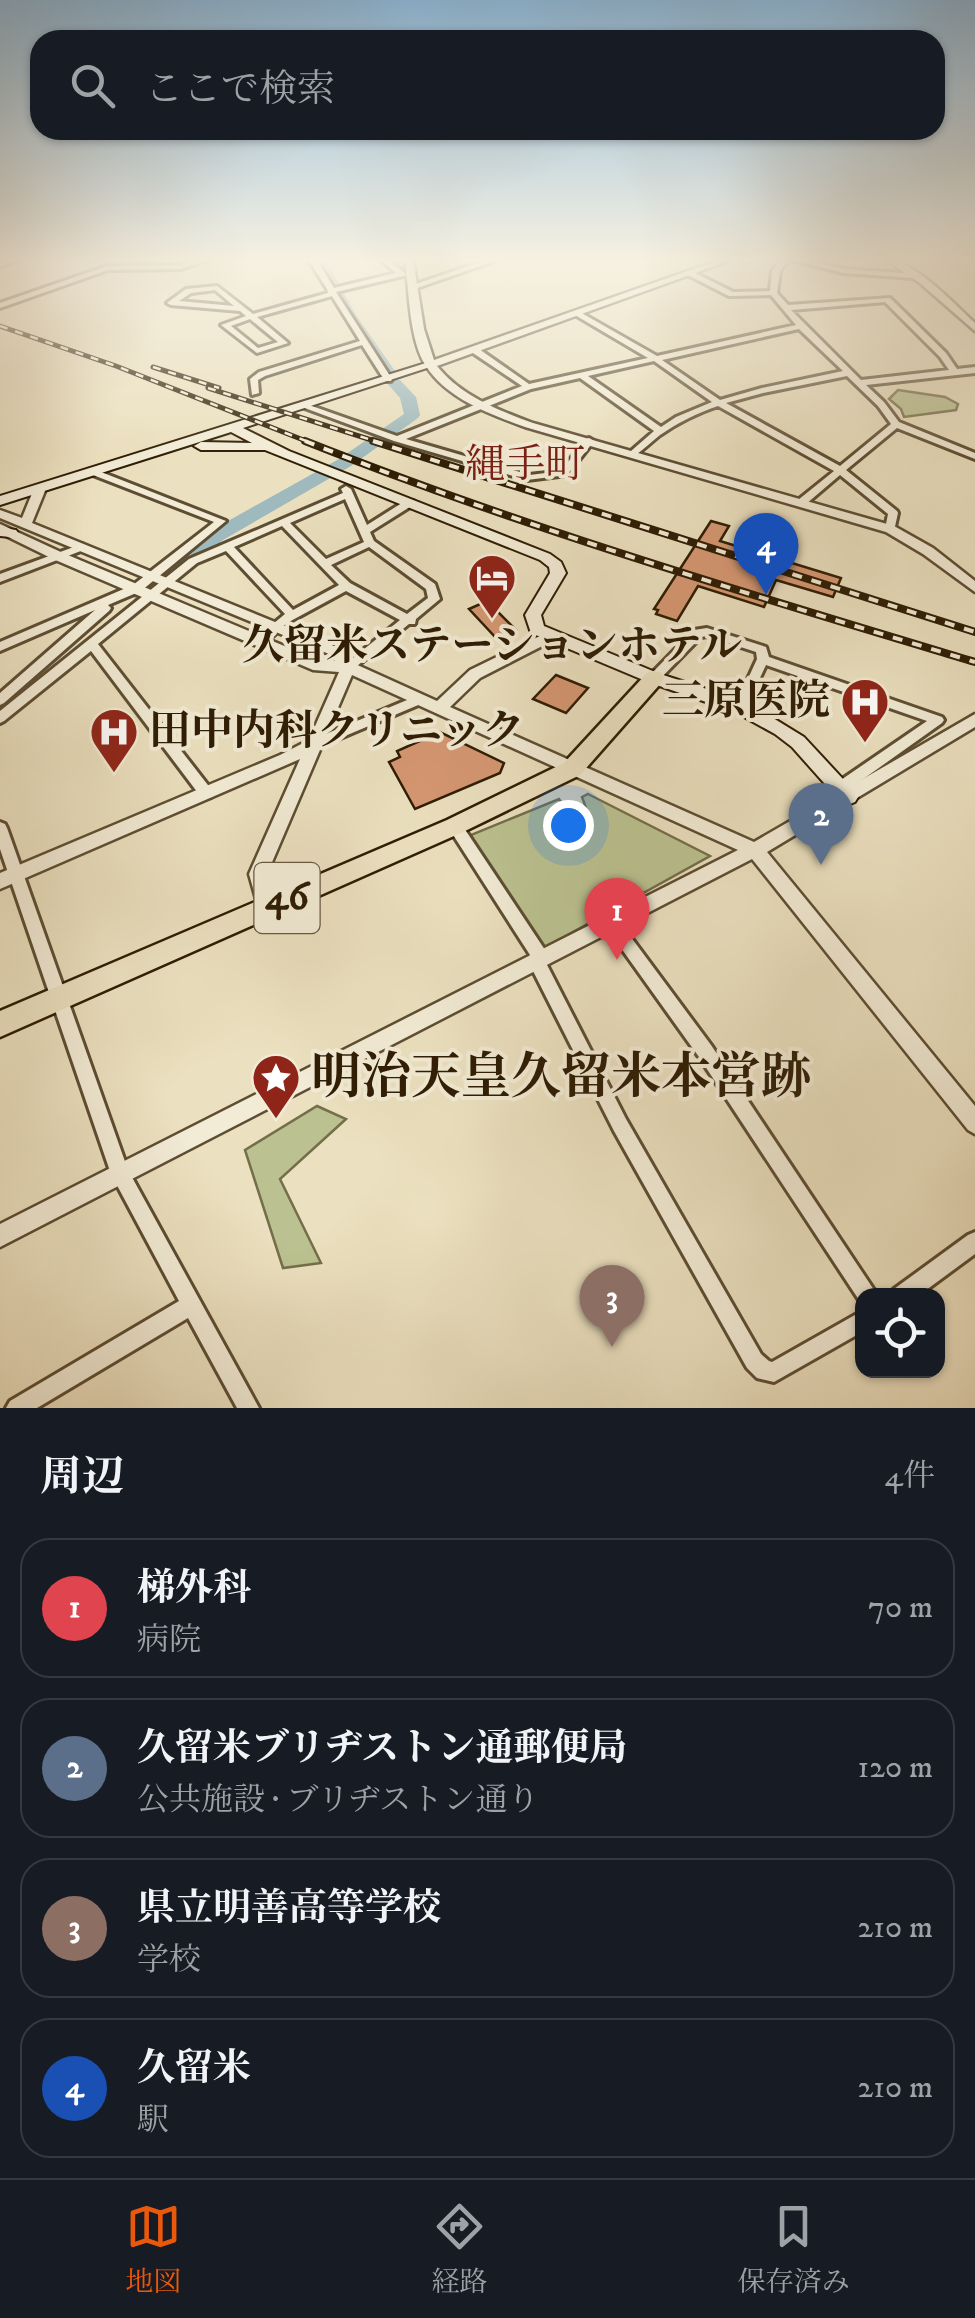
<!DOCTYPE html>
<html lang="ja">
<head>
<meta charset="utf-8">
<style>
	body { margin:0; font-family:"IM FELL DW Pica","Noto Serif JP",serif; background:#20242c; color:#f1f3f6 }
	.controls { position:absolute; right:30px; bottom:30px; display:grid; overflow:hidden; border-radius:20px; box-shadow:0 2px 8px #0004 }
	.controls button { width:90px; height:90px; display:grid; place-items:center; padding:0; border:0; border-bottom:2px solid #363941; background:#171b24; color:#f1f3f6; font:50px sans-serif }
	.you { position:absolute; left:568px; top:825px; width:35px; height:35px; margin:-25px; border:8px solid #fff; border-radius:50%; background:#1a73e8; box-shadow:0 0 0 15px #1a73e833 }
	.badge { display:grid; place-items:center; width:65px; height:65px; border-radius:50%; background:#ea580c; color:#fff; font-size:32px; font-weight:700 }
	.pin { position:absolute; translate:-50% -82px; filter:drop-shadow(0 2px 5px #0008) }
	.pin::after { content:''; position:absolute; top:52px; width:35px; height:30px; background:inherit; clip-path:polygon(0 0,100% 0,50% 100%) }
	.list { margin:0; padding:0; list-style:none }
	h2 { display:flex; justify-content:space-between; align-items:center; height:130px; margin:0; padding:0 40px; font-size:42px }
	h2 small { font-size:32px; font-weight:400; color:#9ea1a6 }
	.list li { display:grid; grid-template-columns:65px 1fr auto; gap:30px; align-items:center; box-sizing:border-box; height:140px; margin:0 20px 20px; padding:0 20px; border:2px solid #363941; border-radius:30px }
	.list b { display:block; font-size:38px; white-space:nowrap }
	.list p { margin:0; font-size:32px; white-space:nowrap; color:#9ea1a6 }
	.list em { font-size:32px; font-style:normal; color:#9ea1a6 }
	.icon { flex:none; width:55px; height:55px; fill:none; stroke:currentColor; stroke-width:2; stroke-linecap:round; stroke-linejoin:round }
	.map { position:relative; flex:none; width:975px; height:1408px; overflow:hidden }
	.search { position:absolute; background:#171b24; box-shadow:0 2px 8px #0004; left:30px; right:30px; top:30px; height:110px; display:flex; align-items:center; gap:25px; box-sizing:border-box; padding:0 35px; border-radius:30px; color:#9ea1a6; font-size:38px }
	.sheet { height:770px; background:#171b24 }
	nav { display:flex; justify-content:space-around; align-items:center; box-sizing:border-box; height:140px; border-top:2px solid #363941; background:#171b24; font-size:28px; color:#9ea1a6 }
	nav a { display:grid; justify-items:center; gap:5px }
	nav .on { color:#ea580c }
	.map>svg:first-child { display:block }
	.green { fill:#bbc190; stroke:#746e4a; stroke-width:2.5 }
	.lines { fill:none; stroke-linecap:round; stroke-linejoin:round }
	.river { fill:#9fbabe; fill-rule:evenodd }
	.building { fill:#d59772; stroke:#2e1c03; stroke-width:2.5 }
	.minor-casing { stroke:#5d4d32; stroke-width:6 }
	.tertiary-casing { stroke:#5d4d32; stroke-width:5 }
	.secondary-casing { stroke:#2e1c03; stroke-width:4 }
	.primary-casing { stroke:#2e1c03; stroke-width:5 }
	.minor { fill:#f2ebd5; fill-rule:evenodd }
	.tertiary { fill:#f2ebd5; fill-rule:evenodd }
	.secondary { fill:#f2ebd5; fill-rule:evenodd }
	.primary { fill:#ebe0bf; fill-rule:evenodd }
	.rail-far1-casing { stroke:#2e1c03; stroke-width:5 }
	.rail-casing { stroke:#2e1c03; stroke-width:8 }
	.rail-far1 { stroke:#f2ebd5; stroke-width:2.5; stroke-dasharray:8; stroke-linecap:butt }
	.rail { stroke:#f2ebd5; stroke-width:4; stroke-dasharray:10; stroke-linecap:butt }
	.labels { text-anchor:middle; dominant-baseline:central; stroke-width:8; stroke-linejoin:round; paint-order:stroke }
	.far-quarter-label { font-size:40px; fill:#7a1f14; stroke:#f2ebd5 }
	.shield { fill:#f2ebd5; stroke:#695a42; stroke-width:2.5 }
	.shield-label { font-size:40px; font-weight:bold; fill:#2e1c03 }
	.poi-label { font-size:42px; font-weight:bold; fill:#2e1c03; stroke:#f2ebd5 }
	.near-poi-label { font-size:50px; font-weight:bold; fill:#2e1c03; stroke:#f2ebd5; text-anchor:start }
</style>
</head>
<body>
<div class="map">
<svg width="975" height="1408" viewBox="0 0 975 1408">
	<rect width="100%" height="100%" fill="#ebe0bf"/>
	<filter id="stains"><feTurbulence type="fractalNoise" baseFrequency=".002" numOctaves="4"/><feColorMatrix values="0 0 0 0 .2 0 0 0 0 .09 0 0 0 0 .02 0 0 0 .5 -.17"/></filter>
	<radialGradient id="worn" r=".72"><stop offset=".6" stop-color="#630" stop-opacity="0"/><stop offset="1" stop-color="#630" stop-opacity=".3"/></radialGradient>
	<g class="green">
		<polygon points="898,390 945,397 958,404 956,410 904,417 901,409 889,399"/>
		<polygon points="588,794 710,856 544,948 466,837 559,799 570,816 589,816 582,797"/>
		<polygon points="317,1106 346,1119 280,1179 321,1263 283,1268 245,1150"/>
	</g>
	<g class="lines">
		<g class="river">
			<polygon points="313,259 325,259 356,315 397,374 394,377 384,377 342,315"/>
			<polygon points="390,380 400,380 416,397 420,415 418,418 351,466 223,540 150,601 136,601 133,596 136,591 210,531 339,459 404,414 400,398 387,383"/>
		</g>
	</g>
	<g class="building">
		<polygon points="711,521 729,526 720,541 841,578 833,597 776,580 764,607 698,586 677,621 656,614 658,610 654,609"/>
		<polygon points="487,601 516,630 497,639 469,609"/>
		<polygon points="556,675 588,688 566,713 533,699"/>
		<polygon points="440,732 504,763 500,773 415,809 389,762 400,757 397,751"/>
	</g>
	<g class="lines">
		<g class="minor-casing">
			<g id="minor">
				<polygon points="10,259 23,259 0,266 0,262"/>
				<polygon points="198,259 209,259 181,269 108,270 0,308 0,303 107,266 180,265"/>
				<path d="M308 259H316L334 288 396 273 380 259H388L407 275 336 292 392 379 391 381H385L362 345 265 376 258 380 259 393 252 395 250 379 259 372 360 341 332 296 257 317 288 343 257 353 221 325 246 316 240 311 171 305 167 303 186 289 217 286 253 314 328 293 327 289ZM215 290 234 306 179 301 191 293ZM250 319 278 342 258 348 231 326Z"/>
				<polygon points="489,259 500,259 417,288 410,286"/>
				<path d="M782 259H802L844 269 917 274 918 276 914 278 844 273 789 259 780 271 777 293 788 305 890 298 946 353 957 369 975 367V373L866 385 884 402 899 422 975 453V459L897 428 846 470 897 511 898 513 894 531 890 532 885 529 888 514 840 475 806 504H798V500L834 471 718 406C697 413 676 424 660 435 651 442 643 450 634 456L629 453 631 451 654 431 580 378 531 389 406 439 530 475 561 471 586 439 589 438 594 441 567 475 527 480 394 441 302 407 309 405 397 436 522 386 473 353V349H479L529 384 648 358 575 315 574 313 578 311 657 356 796 325 771 295 729 296 686 274 693 272 733 292 770 291 772 271ZM885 302 940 357 949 370 861 380 791 310ZM799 329 843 371 762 388 720 400 662 360ZM654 361 712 402 676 417 661 427 588 376ZM847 376 878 406 891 424 840 466 726 403 763 393Z"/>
				<polygon points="96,470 226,521 141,591 108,605 111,608 109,611 4,703 0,705 0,693 95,610 0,651 0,642 133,585 214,522 93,475 91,473"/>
				<path d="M346 486 351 489 367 525 405 501H413V505L370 532 374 541 435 584 440 599 416 619 415 624H409L352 670H344L342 667 400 620 346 591 287 623 264 644H256L254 641 256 638 285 614 226 551 197 563 98 644 211 789 213 793 211 797 206 798 201 797 91 651 4 721 0 723V711L189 559 343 493 341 489ZM345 499 364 542 326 559 290 523ZM282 526 339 585 293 610 234 547ZM369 547 426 589 428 598 407 614 350 583 331 565Z"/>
				<polygon points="82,544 87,547 86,549 0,582 0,574"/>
				<polygon points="707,628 766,647 769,657 942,717 944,720 942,723 845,792 840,793 835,792 833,788 835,784 927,721 766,665 745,710 737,710 735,707 757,659 756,652 707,636 701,637 658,681 650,681 648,678 650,675 694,630"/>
				<polygon points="419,695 423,697 425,700 423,703 319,747 309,747 308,744 309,741"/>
				<polygon points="455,820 460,822 547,953 549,958 546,963 626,1119 761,1354 769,1361 772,1362 862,1311 862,1332 774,1382 757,1378 747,1368 614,1131 530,965 528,960 530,955 450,830 448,826 450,822"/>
				<polygon points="0,822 5,824 7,828 128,1170 259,1408 237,1408 188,1318 37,1408 6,1408 10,1401 179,1301 111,1174 0,849"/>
				<polygon points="611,915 616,917 711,1045 878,1296 862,1296 862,1304 861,1303 699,1057 606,927 603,922 606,917"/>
				<polygon points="975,1232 975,1254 918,1296 891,1296 894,1289 968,1235"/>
			</g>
		</g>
		<g class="tertiary-casing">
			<g id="tertiary">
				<path d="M405 259H413L424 329 434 360 722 259H734L437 366C461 396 498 410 533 423L894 526 933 548 975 581V592L923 554 886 532 525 427C490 414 447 399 426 366 409 341 409 290 405 259Z"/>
				<path d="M885 259C913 259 954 304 975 323V331L921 284Z"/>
				<polygon points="39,487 45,491 32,523 339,648 353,663 437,701 470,670 544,634 554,634 556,637 554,640 480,678 450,707 754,842 975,714 975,727 767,852 975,1106 975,1134 968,1130 752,859 0,1247 0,1224 738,850 352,675 267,874 275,907 272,913 266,915 260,913 249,874 300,759 0,889 0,873 280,755 309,740 339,672 313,670 53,559 0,533 0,524 63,553 320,661 335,661 329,654 0,518 0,510 22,518 33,491"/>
			</g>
		</g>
		<g class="secondary-casing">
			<g id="secondary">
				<polygon points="426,363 436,365 243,428 289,451 550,554 561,562 566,573 541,615 544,626 660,674 747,702 804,737 855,792 858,797 855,802 848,805 841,802 792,747 775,734 735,712 648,682 531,633 525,615 550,573 549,567 540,560 265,450 201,450 194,446 201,442 252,443 231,432 0,505 0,496"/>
				<polygon points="0,528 16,530 18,533 11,537 0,536"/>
			</g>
		</g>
		<g class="primary-casing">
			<polygon id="primary" points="654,671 661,673 664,678 661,683 580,775 463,832 0,1037 0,1011 447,820 564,763 647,673"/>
		</g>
		<use href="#minor" class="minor"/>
		<use href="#tertiary" class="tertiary"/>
		<use href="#secondary" class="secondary"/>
		<use href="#primary" class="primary"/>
		<g class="rail-far1-casing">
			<g id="rail-far1">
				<polyline points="0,326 116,366 311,443"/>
				<polyline points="153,367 219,388"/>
				<polyline points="208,388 381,443"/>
			</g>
		</g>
		<g class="rail-casing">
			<g id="rail">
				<path d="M305 441C524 528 749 594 975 662"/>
				<polyline points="373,441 975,632"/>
			</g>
		</g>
		<use href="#rail-far1" class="rail-far1"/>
		<use href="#rail" class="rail"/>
	</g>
	<linearGradient id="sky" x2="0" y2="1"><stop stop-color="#8bb6d7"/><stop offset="0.57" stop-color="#f6f1e2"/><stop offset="1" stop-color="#f6f1e2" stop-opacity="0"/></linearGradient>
	<rect width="975" height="456" fill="url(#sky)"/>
	<defs>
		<g id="hotel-pin" transform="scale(2.5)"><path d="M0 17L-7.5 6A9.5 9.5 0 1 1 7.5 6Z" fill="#8f2418" stroke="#f2ebd5"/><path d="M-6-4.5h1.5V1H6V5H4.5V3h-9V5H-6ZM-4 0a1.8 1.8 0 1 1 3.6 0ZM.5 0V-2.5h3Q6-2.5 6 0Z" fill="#fff"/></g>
		<g id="hospital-pin" transform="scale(2.5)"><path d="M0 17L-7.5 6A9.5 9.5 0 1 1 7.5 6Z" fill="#8f2418" stroke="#f2ebd5"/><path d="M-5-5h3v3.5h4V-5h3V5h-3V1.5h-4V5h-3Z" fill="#fff"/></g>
		<g id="sight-pin" transform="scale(2.5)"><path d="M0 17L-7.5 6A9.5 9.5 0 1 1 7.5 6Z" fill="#8f2418" stroke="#f2ebd5"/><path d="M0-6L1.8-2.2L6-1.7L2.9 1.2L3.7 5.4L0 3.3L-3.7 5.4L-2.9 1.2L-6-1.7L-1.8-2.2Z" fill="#fff"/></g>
	</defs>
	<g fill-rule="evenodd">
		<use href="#hotel-pin" x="492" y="578"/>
		<use href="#hospital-pin" x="865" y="702"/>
		<use href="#hospital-pin" x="114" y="732"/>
		<use href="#sight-pin" x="276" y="1078"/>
	</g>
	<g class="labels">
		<g class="far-quarter-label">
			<text x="525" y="466">縄手町</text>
		</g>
		<rect class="shield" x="254.5" y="863" width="65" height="70" rx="8"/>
		<g class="shield-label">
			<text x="287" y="898">46</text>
		</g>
		<g class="poi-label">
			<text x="492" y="647">久留米ステーションホテル</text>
			<text x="830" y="702" text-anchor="end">三原医院</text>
			<text x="149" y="732" text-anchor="start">田中内科クリニック</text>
		</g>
		<g class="near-poi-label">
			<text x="311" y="1078">明治天皇久留米本営跡</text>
		</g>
	</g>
	<rect width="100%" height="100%" filter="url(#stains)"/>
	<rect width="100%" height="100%" fill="url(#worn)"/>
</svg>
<div class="controls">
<button><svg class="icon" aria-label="locate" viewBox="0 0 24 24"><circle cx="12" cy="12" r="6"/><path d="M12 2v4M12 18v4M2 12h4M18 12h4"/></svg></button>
</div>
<div class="you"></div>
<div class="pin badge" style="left:617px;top:960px;background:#e0444e">1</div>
<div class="pin badge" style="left:821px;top:865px;background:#5c6f8a">2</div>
<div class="pin badge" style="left:612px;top:1347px;background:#8d6e63">3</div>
<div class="pin badge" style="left:766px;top:595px;background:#1a4fb4">4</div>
<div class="search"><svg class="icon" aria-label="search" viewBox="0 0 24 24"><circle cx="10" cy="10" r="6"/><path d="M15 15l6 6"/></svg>ここで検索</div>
</div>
<section class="sheet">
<h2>周辺<small>4件</small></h2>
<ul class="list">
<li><span class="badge" style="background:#e0444e">1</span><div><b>梯外科</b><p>病院</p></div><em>70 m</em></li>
<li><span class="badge" style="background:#5c6f8a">2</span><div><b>久留米ブリヂストン通郵便局</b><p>公共施設 · ブリヂストン通り</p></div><em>120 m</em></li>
<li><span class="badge" style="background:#8d6e63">3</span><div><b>県立明善高等学校</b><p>学校</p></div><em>210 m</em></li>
<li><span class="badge" style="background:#1a4fb4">4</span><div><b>久留米</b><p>駅</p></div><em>210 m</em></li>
</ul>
</section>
<nav>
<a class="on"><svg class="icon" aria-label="map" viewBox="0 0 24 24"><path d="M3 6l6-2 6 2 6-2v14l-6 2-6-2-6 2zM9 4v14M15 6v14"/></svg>地図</a>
<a><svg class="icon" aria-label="directions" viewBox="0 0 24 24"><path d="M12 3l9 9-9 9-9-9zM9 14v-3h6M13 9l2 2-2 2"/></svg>経路</a>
<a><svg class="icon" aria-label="saved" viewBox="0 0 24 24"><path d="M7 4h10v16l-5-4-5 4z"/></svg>保存済み</a>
</nav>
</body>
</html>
